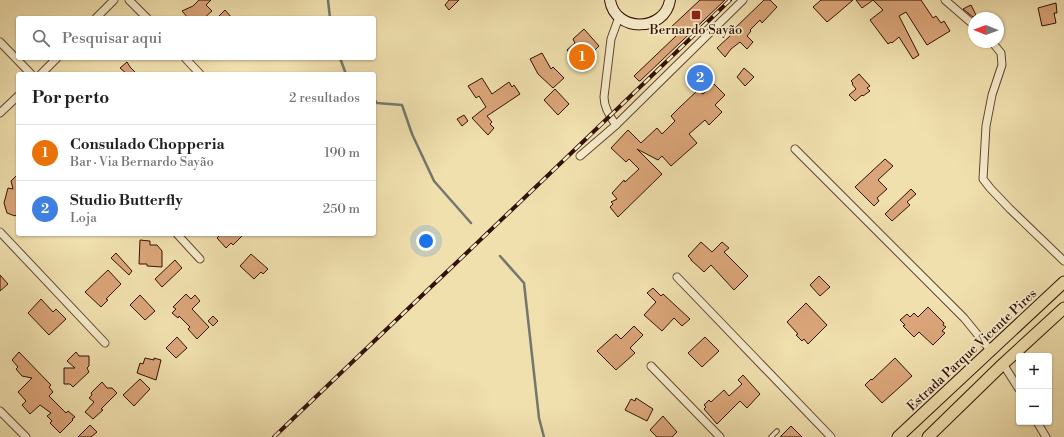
<!DOCTYPE html>
<html lang="pt">
<head>
<meta charset="utf-8">
<style>
	body { margin:0; font-family:"Libre Bodoni",serif; background:#f2f2f2; color:#202124 }
	.controls { position:absolute; right:12px; bottom:12px; display:grid; overflow:hidden; border-radius:4px; box-shadow:0 1px 3px #0004 }
	.controls button { width:36px; height:36px; display:grid; place-items:center; padding:0; border:0; border-bottom:1px solid #e0e0e0; background:#fff; color:#202124; font:20px sans-serif }
	.compass { position:absolute; left:968px; top:12px; width:36px; height:36px; border-radius:50%; background:#fff; box-shadow:0 1px 3px #0004; rotate:271deg }
	.you { position:absolute; left:426px; top:241px; width:14px; height:14px; margin:-10px; border:3px solid #fff; border-radius:50%; background:#1a73e8; box-shadow:0 0 0 6px #1a73e833 }
	.badge { display:grid; place-items:center; width:26px; height:26px; border-radius:50%; background:#8f2418; color:#fff; font-size:13px; font-weight:700 }
	.pin { position:absolute; translate:-50% -50%; border:2px solid #fff; box-shadow:0 1px 4px #0006 }
	.list { margin:0; padding:0; list-style:none }
	h2 { display:flex; justify-content:space-between; align-items:center; height:52px; margin:0; padding:0 16px; font-size:17px }
	h2 small { font-size:13px; font-weight:400; color:#757577 }
	.list li { display:grid; grid-template-columns:26px 1fr auto; gap:12px; align-items:center; box-sizing:border-box; height:56px; padding:0 16px; border-top:1px solid #e0e0e0 }
	.list b { display:block; font-size:15px; white-space:nowrap }
	.list p { margin:0; font-size:13px; white-space:nowrap; color:#757577 }
	.list em { font-size:13px; font-style:normal; color:#757577 }
	.icon { flex:none; width:22px; height:22px; fill:none; stroke:currentColor; stroke-width:2; stroke-linecap:round; stroke-linejoin:round }
	.map { position:relative; flex:none; width:1064px; height:437px; overflow:hidden }
	.search { position:absolute; background:#fff; box-shadow:0 1px 3px #0004; left:16px; top:16px; width:360px; height:44px; display:flex; align-items:center; gap:10px; box-sizing:border-box; padding:0 14px; border-radius:4px; color:#757577; font-size:15px }
	.panel { position:absolute; background:#fff; box-shadow:0 1px 3px #0004; left:16px; top:72px; width:360px; height:164px; border-radius:4px }
	.map>svg:first-child { display:block }
	.lines { fill:none; stroke-linecap:round; stroke-linejoin:round }
	.stream { stroke:#73776e; stroke-width:2.5 }
	.building { fill:#daa579; stroke:#331106 }
	.service-casing { stroke:#624530; stroke-width:5.5 }
	.minor-casing { stroke:#624530; stroke-width:9 }
	.secondary-casing { stroke:#331106; stroke-width:12 }
	.primary-casing { stroke:#331106; stroke-width:13 }
	.service { stroke:#f5ebca; stroke-width:3.5 }
	.minor { stroke:#f5ebca; stroke-width:7 }
	.secondary { stroke:#f5ebca; stroke-width:10 }
	.primary { stroke:#f0e0ae; stroke-width:11 }
	.rail-casing { stroke:#331106; stroke-width:4 }
	.rail { stroke:#f5ebca; stroke-width:2.5; stroke-dasharray:8; stroke-linecap:butt }
	.poi-dot { fill:#8f2418; stroke:#f5ebca; stroke-width:1.5 }
	.labels { text-anchor:middle; dominant-baseline:central; stroke-width:3.5; stroke-linejoin:round; paint-order:stroke }
	.poi-label { font-size:13px; fill:#331106; stroke:#f5ebca }
	.street-label { font-size:13px; fill:#331106; stroke:#f5ebca }
</style>
</head>
<body>
<div class="map">
<svg width="1064" height="437" viewBox="0 0 1064 437">
	<rect width="100%" height="100%" fill="#f0e0ae"/>
	<filter id="stains"><feTurbulence type="fractalNoise" baseFrequency=".005" numOctaves="4"/><feColorMatrix values="0 0 0 0 .2 0 0 0 0 .09 0 0 0 0 .02 0 0 0 .5 -.17"/></filter>
	<radialGradient id="worn" r=".72"><stop offset=".6" stop-color="#630" stop-opacity="0"/><stop offset="1" stop-color="#630" stop-opacity=".3"/></radialGradient>
	<g class="lines">
		<g class="stream">
			<polyline points="328,0 330,18"/>
			<polyline points="340,58 346,74"/>
			<polyline points="374,99 377,103 402,105 412,134 434,181 471,223"/>
			<polyline points="500,256 524,283 539,418 544,437"/>
		</g>
	</g>
	<g class="building">
		<polygon points="199,0 211,0 206,5 212,11 204,18 188,18 182,11 193,6"/>
		<polygon points="449,0 459,0 449,10 445,5"/>
		<polygon points="700,0 725,0 640,81 639,81 634,76 676,36 669,29"/>
		<polygon points="764,0 770,0 777,7 762,23 760,20 750,30 751,31 747,36 753,42 747,49 740,42 731,49 725,57 717,48 731,35 730,33"/>
		<polygon points="821,0 853,0 838,13 827,22 813,7"/>
		<polygon points="856,0 921,0 933,18 936,16 941,23 944,21 950,31 927,45 906,12 899,16 919,55 913,59 899,37 892,43 891,42 888,44 870,20 883,10 873,0 862,8"/>
		<polygon points="1056,3 1057,13 1054,13 1056,23 1042,26 1038,8"/>
		<polygon points="971,5 976,15 973,17 963,9"/>
		<polygon points="225,10 232,18 217,18"/>
		<polygon points="584,29 599,46 580,65 567,50 575,43 573,39"/>
		<polygon points="542,53 551,69 553,67 564,78 553,88 538,74 530,59"/>
		<polygon points="127,62 130,67 137,74 127,74 120,68"/>
		<polygon points="744,68 754,77 745,86 737,77"/>
		<polygon points="859,74 870,86 867,88 870,91 863,96 862,95 855,101 849,95 856,89 852,84 853,83 851,81"/>
		<polygon points="482,78 492,94 509,82 512,87 514,85 520,94 487,116 492,122 490,124 494,128 488,135 472,118 486,107 479,96 476,98 468,86"/>
		<polygon points="714,84 725,95 715,105 722,112 709,125 705,120 689,134 697,143 671,166 662,156 658,160 637,149 662,174 618,217 610,207 613,204 611,202 617,199 612,193 624,180 625,182 639,169 629,159 626,162 611,148 628,130 641,143 657,128 662,134 675,121 671,116 680,107 698,90 703,94"/>
		<polygon points="555,89 569,104 558,115 544,100"/>
		<polygon points="464,115 468,121 462,126 457,119"/>
		<polygon points="885,159 893,166 878,180 887,189 877,198 879,201 874,206 855,187"/>
		<polygon points="18,174 18,213 15,216 7,213 4,203 8,188 13,189 11,181"/>
		<polygon points="911,189 916,194 907,202 910,205 892,221 885,214"/>
		<polygon points="221,234 244,234 233,245 231,243 226,248 217,238"/>
		<polygon points="140,240 150,241 150,245 157,245 162,251 162,267 147,266 147,264 139,264"/>
		<polygon points="701,242 712,252 722,242 729,248 724,252 748,276 734,290 711,265 704,272 691,260 691,259 688,256"/>
		<polygon points="116,253 132,271 129,275 111,258"/>
		<polygon points="251,254 268,269 263,274 261,272 254,279 240,266"/>
		<polygon points="175,260 182,268 162,287 155,279"/>
		<polygon points="108,270 121,284 106,299 108,300 101,307 85,292"/>
		<polygon points="0,275 8,284 0,291"/>
		<polygon points="819,276 830,287 820,296 810,285"/>
		<polygon points="653,288 661,296 663,294 690,319 682,326 674,318 662,331 644,315 656,302 647,293"/>
		<polygon points="186,294 191,299 195,295 200,301 192,309 209,327 197,339 188,329 190,327 179,316 178,318 172,313 176,309 173,307"/>
		<polygon points="140,295 155,311 145,320 130,305"/>
		<polygon points="41,299 53,312 56,309 66,319 49,335 28,313"/>
		<polygon points="806,303 827,325 808,344 804,339 802,341 796,335 798,334 787,322"/>
		<polygon points="928,307 944,323 943,325 946,327 942,331 945,333 933,345 919,332 914,337 903,326 905,325 900,320 907,314 910,317 914,313 918,317"/>
		<polygon points="213,316 218,321 213,326 208,321"/>
		<polygon points="634,326 643,335 630,348 635,353 616,370 597,351 616,334 621,339"/>
		<polygon points="177,337 187,348 176,358 166,348"/>
		<polygon points="705,337 719,351 702,367 688,353"/>
		<polygon points="19,352 51,385 49,387 53,392 49,396 66,413 68,411 75,417 72,419 73,420 60,433 50,423 52,421 47,416 51,413 40,405 30,414 22,405 26,401 18,392 32,378 22,376 16,369 18,367 12,360"/>
		<polygon points="76,352 79,356 89,356 89,366 87,368 89,372 73,387 70,384 64,384 64,368 75,368 67,361"/>
		<polygon points="145,358 154,360 154,358 161,360 156,380 137,373 140,363 143,364"/>
		<polygon points="895,358 912,376 882,403 865,385 871,379 872,380"/>
		<polygon points="743,375 760,394 747,408 740,401 717,424 704,409 706,407 704,405 709,400 711,402 724,390 729,396 742,384 738,380"/>
		<polygon points="140,379 150,389 134,406 123,395"/>
		<polygon points="102,382 107,388 112,388 117,393 101,409 103,410 93,419 85,412 94,402 89,398 92,395 91,393"/>
		<polygon points="636,398 653,409 647,421 625,410 631,399 635,401"/>
		<polygon points="663,416 677,432 672,437 657,437 650,430"/>
		<polygon points="90,425 97,432 91,437 78,437"/>
		<polygon points="791,426 802,437 780,437"/>
	</g>
	<g class="lines">
		<g class="service-casing">
			<polyline id="service" points="771,437 777,431"/>
		</g>
		<g class="minor-casing">
			<g id="minor">
				<polyline points="129,0 147,18"/>
				<polyline points="945,0 974,25"/>
				<polyline points="96,18 114,0"/>
				<polyline points="0,42 31,74"/>
				<polyline points="992,42 1001,53 1002,65 992,95 986,126 983,179 990,188 1010,209 1064,261"/>
				<polyline points="185,58 200,74"/>
				<polyline points="41,74 57,58"/>
				<polyline points="0,113 18,96"/>
				<path d="M616 125C610 117 604 108 604 97L611 39 619 17"/>
				<polyline points="795,149 964,318 991,351"/>
				<polyline points="580,156 616,125 743,0"/>
				<polyline points="0,232 105,343"/>
				<polyline points="177,234 200,259"/>
				<polyline points="677,277 831,437"/>
				<polyline points="1003,364 1019,389"/>
				<polyline points="651,366 720,437"/>
				<polyline points="0,411 26,437"/>
				<polyline points="1037,422 1046,437"/>
			</g>
		</g>
		<g class="secondary-casing">
			<path id="secondary" d="M610 0C615 33 665 32 670 0"/>
		</g>
		<g class="primary-casing">
			<g id="primary">
				<polyline points="898,437 1064,282"/>
				<polyline points="928,437 1003,364 1064,308"/>
			</g>
		</g>
		<use href="#service" class="service"/>
		<use href="#minor" class="minor"/>
		<use href="#secondary" class="secondary"/>
		<use href="#primary" class="primary"/>
		<g class="rail-casing">
			<path id="rail" d="M274 437C426 291 579 147 730 0"/>
		</g>
		<use href="#rail" class="rail"/>
	</g>
	<rect class="poi-dot" x="691" y="10" width="10" height="10" rx="2"/>
	<g class="labels">
		<g class="poi-label">
			<text x="696" y="30">Bernardo Sayão</text>
		</g>
		<g class="street-label">
			<text transform="translate(972 350) rotate(-43)">Estrada Parque Vicente Pires</text>
		</g>
	</g>
	<rect width="100%" height="100%" filter="url(#stains)"/>
	<rect width="100%" height="100%" fill="url(#worn)"/>
</svg>
<div class="controls">
<button>+</button>
<button>−</button>
</div>
<svg class="compass" viewBox="-18 -18 36 36"><path d="M0-13l5 13h-10z" fill="#e53935"/><path d="M0 13l5-13h-10z" fill="#757577"/></svg>
<div class="you"></div>
<div class="pin badge" style="left:582px;top:57px;background:#e8710a">1</div>
<div class="pin badge" style="left:700px;top:78px;background:#3f7fe0">2</div>
<div class="search"><svg class="icon" aria-label="search" viewBox="0 0 24 24"><circle cx="10" cy="10" r="6"/><path d="M15 15l6 6"/></svg>Pesquisar aqui</div>
<section class="panel">
<h2>Por perto<small>2 resultados</small></h2>
<ul class="list">
<li><span class="badge" style="background:#e8710a">1</span><div><b>Consulado Chopperia</b><p>Bar · Via Bernardo Sayão</p></div><em>190 m</em></li>
<li><span class="badge" style="background:#3f7fe0">2</span><div><b>Studio Butterfly</b><p>Loja</p></div><em>250 m</em></li>
</ul>
</section>
</div>
</body>
</html>
